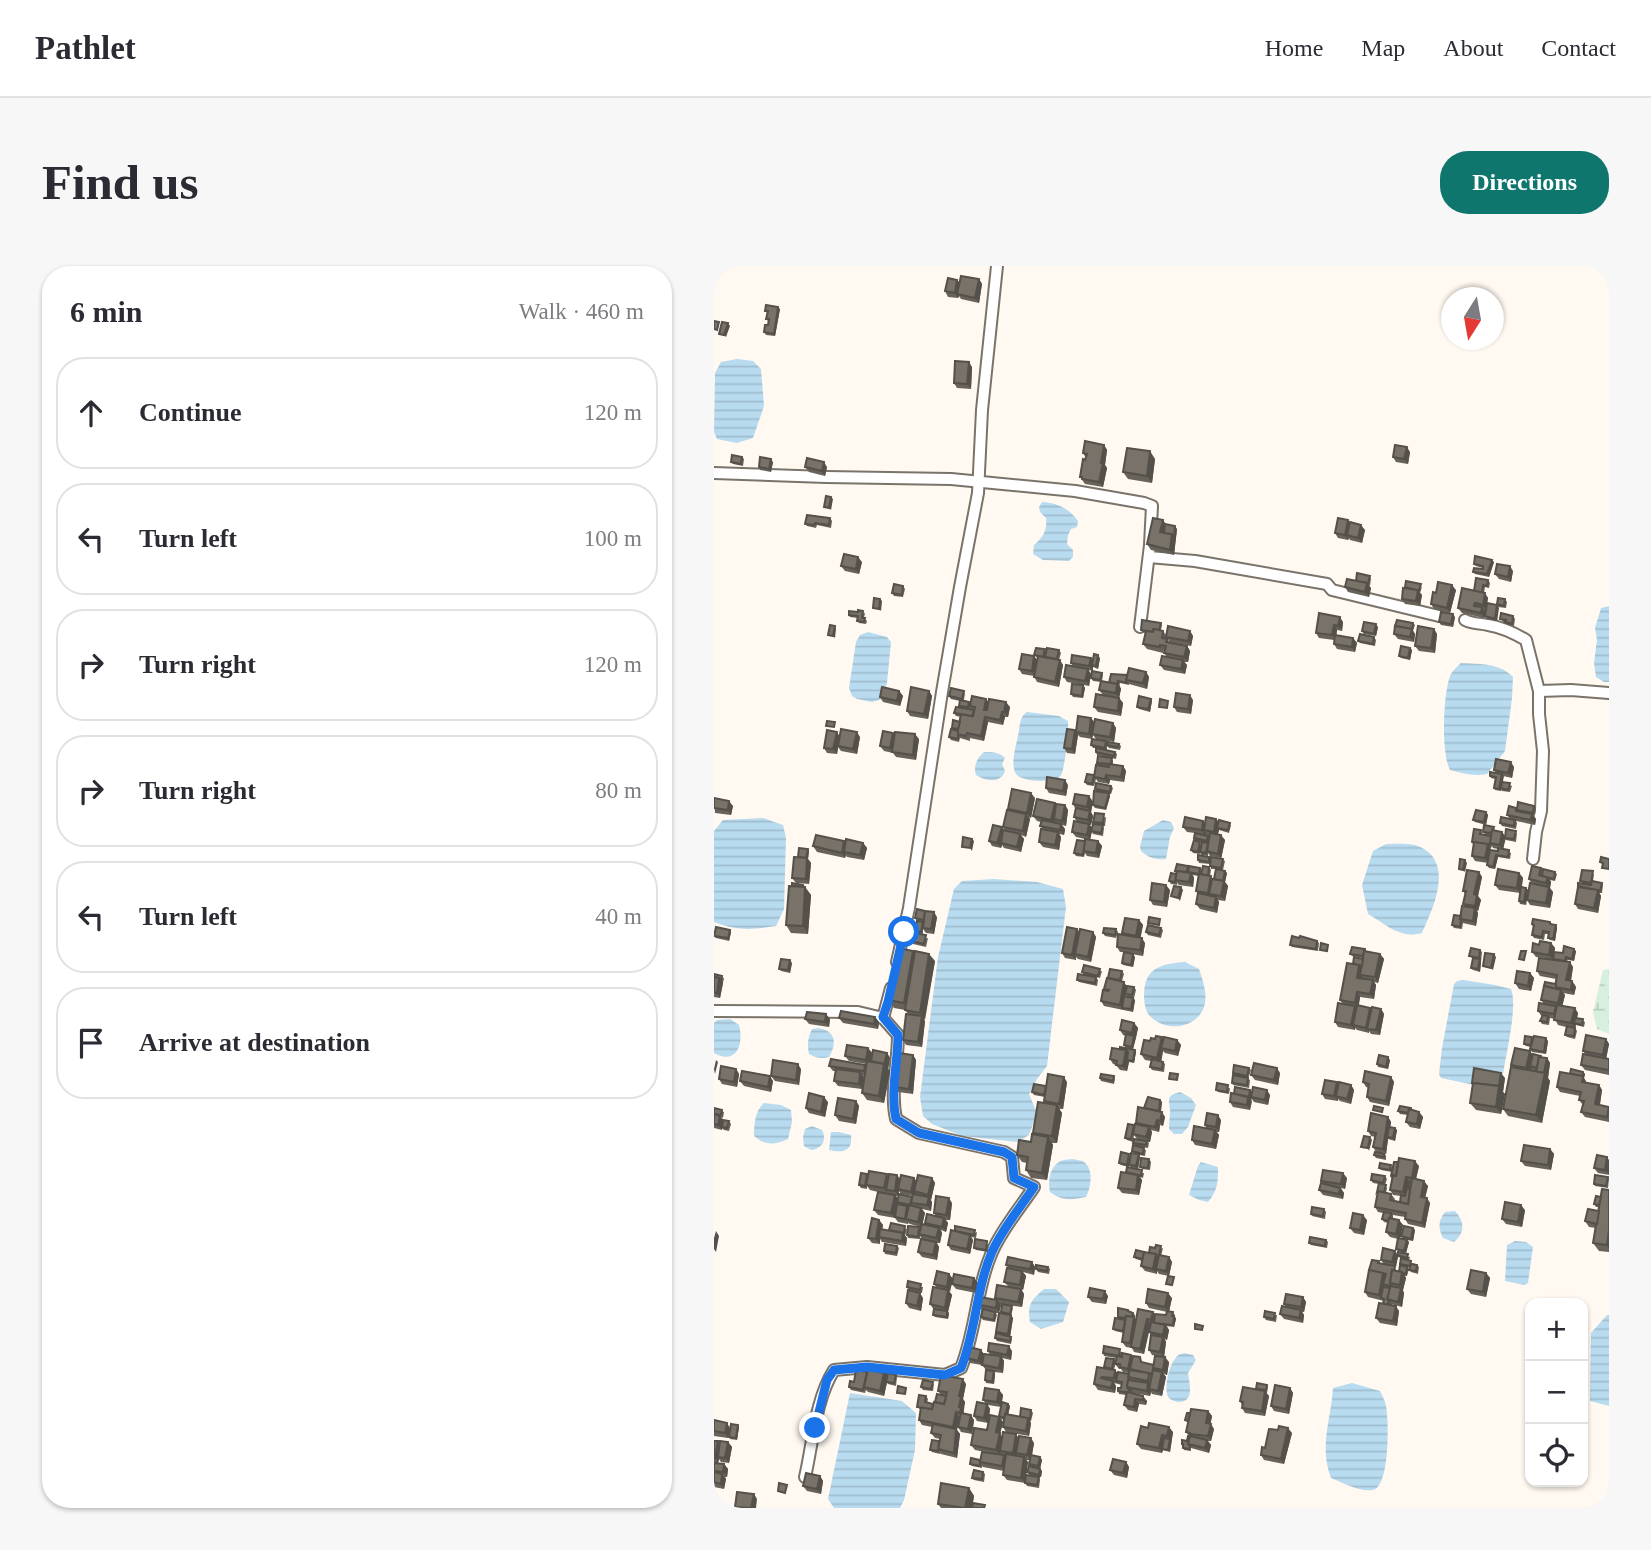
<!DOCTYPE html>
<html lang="en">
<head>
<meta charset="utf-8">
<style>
	body { margin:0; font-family:"Times New Roman",serif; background:#f7f7f7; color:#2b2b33 }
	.controls { position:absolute; right:21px; bottom:21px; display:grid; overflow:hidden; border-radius:14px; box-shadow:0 2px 5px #0004 }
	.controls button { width:63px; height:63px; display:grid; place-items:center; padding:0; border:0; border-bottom:2px solid #e1e1e2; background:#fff; color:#2b2b33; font:35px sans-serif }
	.compass { position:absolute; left:727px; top:21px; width:63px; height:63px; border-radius:50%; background:#fff; box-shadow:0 2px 5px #0004; rotate:191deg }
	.stop { position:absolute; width:21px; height:21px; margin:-16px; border:5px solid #1a73e8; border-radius:50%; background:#fff }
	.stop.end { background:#1a73e8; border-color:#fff; box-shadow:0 2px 7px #0008 }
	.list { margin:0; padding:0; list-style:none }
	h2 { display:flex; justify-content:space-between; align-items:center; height:91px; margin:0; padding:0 28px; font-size:30px }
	h2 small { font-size:23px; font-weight:400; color:#7c7c81 }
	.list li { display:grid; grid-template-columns:46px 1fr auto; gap:21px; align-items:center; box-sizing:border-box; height:112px; margin:0 14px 14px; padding:0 14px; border:2px solid #e1e1e2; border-radius:28px }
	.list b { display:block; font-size:26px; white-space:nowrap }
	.list em { font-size:23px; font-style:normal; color:#7c7c81 }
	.icon { flex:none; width:38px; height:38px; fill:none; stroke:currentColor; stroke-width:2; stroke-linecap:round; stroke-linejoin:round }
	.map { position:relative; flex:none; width:895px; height:1242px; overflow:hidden; border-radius:28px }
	header { display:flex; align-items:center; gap:42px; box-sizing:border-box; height:98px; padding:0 35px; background:#fff; border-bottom:2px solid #e1e1e2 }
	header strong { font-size:33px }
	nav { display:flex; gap:38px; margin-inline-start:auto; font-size:24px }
	.intro { display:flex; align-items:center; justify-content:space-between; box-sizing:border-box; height:168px; padding:0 42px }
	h1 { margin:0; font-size:49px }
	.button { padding:18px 32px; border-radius:28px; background:#0f766e; color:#fff; font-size:24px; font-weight:700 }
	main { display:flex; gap:42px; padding:0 42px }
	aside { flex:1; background:#fff; border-radius:28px; box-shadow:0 2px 5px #0004 }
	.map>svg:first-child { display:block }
	.wetland { fill:url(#wetland-marsh) }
	.water { fill:url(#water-rules) }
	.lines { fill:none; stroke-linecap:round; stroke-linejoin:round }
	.street-casing { stroke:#79736a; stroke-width:14 }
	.street { stroke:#fff; stroke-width:10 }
	.wall { fill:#67625a; fill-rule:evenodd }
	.shaded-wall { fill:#54504a }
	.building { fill:#787269; stroke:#54504a; stroke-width:2 }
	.route { stroke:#1a73e8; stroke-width:9 }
</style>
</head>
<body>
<header>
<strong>Pathlet</strong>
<nav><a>Home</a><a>Map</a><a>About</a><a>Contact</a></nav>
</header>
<div class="intro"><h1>Find us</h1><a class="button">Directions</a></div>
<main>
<aside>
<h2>6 min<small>Walk · 460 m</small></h2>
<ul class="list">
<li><svg class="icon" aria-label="ahead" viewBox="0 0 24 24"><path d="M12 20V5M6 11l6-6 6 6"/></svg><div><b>Continue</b></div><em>120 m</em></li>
<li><svg class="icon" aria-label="left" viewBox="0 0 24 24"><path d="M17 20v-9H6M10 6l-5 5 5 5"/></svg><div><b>Turn left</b></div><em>100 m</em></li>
<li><svg class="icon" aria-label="right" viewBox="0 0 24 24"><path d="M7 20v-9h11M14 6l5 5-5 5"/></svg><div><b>Turn right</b></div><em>120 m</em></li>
<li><svg class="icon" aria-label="right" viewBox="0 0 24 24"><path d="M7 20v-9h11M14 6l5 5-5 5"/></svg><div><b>Turn right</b></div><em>80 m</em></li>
<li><svg class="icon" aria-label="left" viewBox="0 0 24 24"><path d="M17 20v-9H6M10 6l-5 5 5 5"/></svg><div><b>Turn left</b></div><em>40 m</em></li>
<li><svg class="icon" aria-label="arrive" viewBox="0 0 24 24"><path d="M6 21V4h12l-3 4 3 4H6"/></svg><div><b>Arrive at destination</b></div></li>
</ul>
</aside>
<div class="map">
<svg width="895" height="1242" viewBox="0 0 895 1242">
	<defs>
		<pattern id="wetland-marsh" width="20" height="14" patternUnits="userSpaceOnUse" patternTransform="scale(1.75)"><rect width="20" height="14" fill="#d7efde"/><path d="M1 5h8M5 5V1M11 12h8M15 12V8" fill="none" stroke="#b9cebf"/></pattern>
		<pattern id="water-rules" width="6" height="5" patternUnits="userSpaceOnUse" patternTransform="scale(1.75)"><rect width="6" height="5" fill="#b8dbf0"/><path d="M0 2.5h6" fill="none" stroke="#9fbdce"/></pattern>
	</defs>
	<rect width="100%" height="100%" fill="#fff9f1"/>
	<polygon class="wetland" points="895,703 895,768 883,763 879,746 889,704"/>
	<g class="water">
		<polygon points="23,93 39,95 47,103 50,140 39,172 23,177 3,173 0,166 1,107 7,96"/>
		<path d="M328 236C343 237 355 242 364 255L363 261 357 263 354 269 353 278 359 284V291L355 295 329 294 319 288 320 279C330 271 333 264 332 252L326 246 325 241Z"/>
		<polygon points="895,340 895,416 890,416 882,411 880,397 883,374 881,362 887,342"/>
		<polygon points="154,366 173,371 177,376 173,417 168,433 158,436 143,433 138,430 135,422 142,376 146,369"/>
		<path d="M747 397C765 398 786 397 799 411L798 432 791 485 773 508C760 511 748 507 736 504 727 487 729 429 736 410 738 405 743 401 747 397Z"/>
		<path d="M313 446 345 450 354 455C355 464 351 502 347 509 342 518 307 516 302 508 296 498 302 480 304 470 306 461 305 451 313 446Z"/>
		<path d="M270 486C278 486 285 486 291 492L288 498 291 505C287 518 271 515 262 509 259 500 263 492 270 486Z"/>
		<path d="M49 552 69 559 72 572 70 643 62 660C37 664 24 665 0 656V565L9 554Z"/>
		<path d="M449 554 457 556 460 562 456 571 452 593C441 594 435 592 427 585L426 581 430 565Z"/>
		<path d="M672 578C681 578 696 577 704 580 741 595 720 641 708 667 686 673 673 659 654 648L648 619 659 585Z"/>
		<polygon points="280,613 323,616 349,623 352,641 333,800 323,813 315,828 323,847 315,869 303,876 248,870 218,858 209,850 206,831 224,691 240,623 248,615"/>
		<path d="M471 696 485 703C489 715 494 728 490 741 482 763 451 767 435 749 431 744 430 735 430 728 431 701 447 698 471 696Z"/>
		<path d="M749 714 781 719 797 723C804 740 792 788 789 808L764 807 760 819 727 812 725 808 728 782 740 718 743 715Z"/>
		<path d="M16 753 25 759C30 777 23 800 0 787V757L3 754Z"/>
		<path d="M104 762C122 765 123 777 115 791 107 793 102 792 95 788 93 778 94 771 98 763Z"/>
		<path d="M466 826 477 832 482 839 474 861 468 868H460L455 863C455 857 456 850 456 844 455 832 452 830 466 826Z"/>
		<path d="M50 837 67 839 77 844 78 856 74 873C60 879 52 880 40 870 40 858 41 845 50 837Z"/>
		<path d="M98 860 108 864C113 874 108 883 97 884L90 880 89 871 91 863Z"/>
		<path d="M117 866H125L137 869C139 886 128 887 115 884Z"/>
		<path d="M358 893C362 894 367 894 370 896 380 903 377 922 372 931 358 934 347 935 336 926 334 916 335 902 345 896 349 893 354 894 358 893Z"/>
		<path d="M487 896 504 901C504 916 504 924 494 936L485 934 475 929 484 900Z"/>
		<path d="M741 945C750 955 752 966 740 976L729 972C724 962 724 955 731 946Z"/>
		<polygon points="801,975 812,976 819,981 814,1017 810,1019 791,1015 793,979"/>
		<path d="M330 1023H342L355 1036 349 1056 327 1063 316 1056C313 1039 317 1034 330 1023Z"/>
		<polygon points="893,1049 895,1049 895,1140 876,1135 877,1067"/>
		<path d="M470 1087 479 1089 482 1094 474 1107C475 1116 481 1135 466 1136 462 1136 457 1134 455 1132 449 1125 455 1099 461 1093 464 1088 465 1089 470 1087Z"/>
		<path d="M638 1117 666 1125C668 1129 671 1135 672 1140 675 1154 676 1221 659 1224 645 1226 629 1217 617 1212 605 1180 617 1154 619 1122Z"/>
		<polygon points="136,1127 188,1135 202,1147 201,1184 190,1234 186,1242 120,1242 114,1233"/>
	</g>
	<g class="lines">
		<g class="street-casing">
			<g id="street">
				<polyline points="0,207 112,211 237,213 361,225 430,237 438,240 436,279 426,361"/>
				<polyline points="435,291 481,295 613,318 618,324 725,350"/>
				<path d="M751 354C758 358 766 357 774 359 788 361 800 367 812 374L825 425V448L829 485 827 545 822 566 819 593"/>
				<polyline points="825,425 857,424 895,427"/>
				<polyline points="183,696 195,642 228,426 246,321 264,227 268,144 283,0"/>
				<path d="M0 745 144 746 169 752 184 769C184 797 176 826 182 853L205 867 290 886 298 891 300 912 320 921C306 942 288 963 278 986 262 1023 262 1065 247 1102L231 1109 153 1101 120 1104C101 1134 99 1177 91 1211"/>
				<polyline points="169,752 177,722"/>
			</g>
		</g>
		<use href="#street" class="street"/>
	</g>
	<g class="wall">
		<polygon points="265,13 268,18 265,37 247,33 245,30 244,32 234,31 231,25 243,14 246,17"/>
		<polygon points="66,43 61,70 52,69 50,66 54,59 54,55 52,53 53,47 51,45"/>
		<polygon points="258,101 257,123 243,122 240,117"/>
		<polygon points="390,179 393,184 391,199 393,202 389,221 371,218 366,211 372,192 369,187"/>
		<polygon points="696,186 694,198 682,196 679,191"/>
		<polygon points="28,191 30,193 29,200 19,198 17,196"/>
		<polygon points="441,193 438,217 414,213 409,206"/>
		<polygon points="59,196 57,206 46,204 45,201"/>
		<polygon points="91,201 113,201 111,210 95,206"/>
		<polygon points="116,252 118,255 117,262 103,259 102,262 93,260 91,258"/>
		<polygon points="449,254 452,259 463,263 460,289 437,284 433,278"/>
		<polygon points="636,257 651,264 648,277 636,274 635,272 634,274 624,272 621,267"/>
		<polygon points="148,296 145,308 131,305 127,300"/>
		<polygon points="780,296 775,311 761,308 759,306 769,303 769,302 762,300 760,298"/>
		<polygon points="799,305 797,316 785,313 781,308"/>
		<polygon points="657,312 656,320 654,319 657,322 655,331 634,326 631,321 642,315"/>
		<polygon points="774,314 776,317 775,322 771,321 770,327 774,332 773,337 783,339 791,333 793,336 792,342 784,341 783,355 772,353 771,350 770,352 748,347 744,342 760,325"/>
		<polygon points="189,320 191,323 189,331 180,330 178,327"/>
		<polygon points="708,321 706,327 708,329 706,340 691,338 688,333"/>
		<polygon points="742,324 736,347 720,343 717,338 722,327"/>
		<polygon points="151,347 150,352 153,355 152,358 145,357 143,355 144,352 136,351 135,349"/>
		<polygon points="799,350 801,353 800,360 793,359 786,353"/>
		<polygon points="741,351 739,361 727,359 725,356"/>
		<polygon points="629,356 628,365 623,364 622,369 639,372 643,377 641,386 623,383 620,378 620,374 605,372 602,367"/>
		<polygon points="447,357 448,359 447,364 449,365 452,369 476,365 479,370 477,380 455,376 453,371 456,377 473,380 476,385 474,396 470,396 473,399 471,408 450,404 446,399 453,391 450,387 451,384 450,384 449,387 433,383 429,378 431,367 428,366 427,364"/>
		<polygon points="699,357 701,359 699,365 701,368 700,376 684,373 680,368"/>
		<polygon points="664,361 662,370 650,368 648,365"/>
		<polygon points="720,363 723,368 721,387 705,385 701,380"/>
		<polygon points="660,371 662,374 661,380 646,377 644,375"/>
		<polygon points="696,382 698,384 696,394 687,392 685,390"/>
		<polygon points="345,384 347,387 345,394 349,399 345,421 323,416 320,410 308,408 305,403 323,394 324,392 320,389 332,385"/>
		<polygon points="377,392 379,396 386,392 384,403 379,401 379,405 374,404 377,408 375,420 353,416 350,411 359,401 357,397"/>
		<polygon points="432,406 435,411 433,423 415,418 415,419 406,417 405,420 407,423 405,432 409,437 407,450 384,446 380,441 389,429 385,424 387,416 379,415 377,412 388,407 389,409 388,415 395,416 413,409"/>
		<polygon points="369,419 371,422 369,432 359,431 357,428"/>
		<polygon points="185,425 189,430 186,440 169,436 166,431"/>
		<polygon points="215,425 218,430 214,453 196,450 193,445"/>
		<polygon points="251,427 250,434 255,436 257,438 274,436 296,441 294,451 291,451 289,459 274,456 270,475 256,472 256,475 246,472 245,476 237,474 235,471 239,464 238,462 246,456 247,451 242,450 240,447 247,442 245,440 246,435 237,433 235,430"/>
		<polygon points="437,433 438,435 436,446 425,443 423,441"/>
		<polygon points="479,434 477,448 463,446 460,441"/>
		<polygon points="377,452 380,457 399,457 402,462 400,476 382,473 379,469 378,473 392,475 393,477 405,478 407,480 406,484 395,482 393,480 393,484 401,486 403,488 402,493 383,489 382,486 382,482 379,482 377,479 378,473 366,471 364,469 361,488 353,487 350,482 362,466"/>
		<polygon points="126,470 146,471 143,488 127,485 124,481 123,488 113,487 110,482"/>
		<polygon points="205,473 202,494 182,491 179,487 170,485 166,480"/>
		<polygon points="399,494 399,499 409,500 412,505 410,516 396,514 395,518 384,516 382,513 380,520 373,519 371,516 380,510 384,499 383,497"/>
		<polygon points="800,501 798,512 789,510 789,516 798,520 796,526 788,525 787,523 787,525 781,524 780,522 781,513 777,512 776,510 782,507 780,504"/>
		<polygon points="354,519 352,530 335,527 332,522"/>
		<polygon points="397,520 399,522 397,528 395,528 396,530 392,544 381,542 379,539 382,525 381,523"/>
		<polygon points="375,530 379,536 377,546 379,550 377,559 376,559 378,562 381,558 379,556 392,551 391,560 389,560 390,562 389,570 379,568 378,566 376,574 384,575 388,580 385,592 373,590 371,587 370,591 362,590 360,587 371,575 371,573 362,571 358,566 363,556 360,551 361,542 359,538"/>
		<polygon points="0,532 19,540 17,549 1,547"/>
		<polygon points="321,532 317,552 315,551 316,553 312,571 307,569 310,573 307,586 290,582 288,579 287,582 278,580 275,575 288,561 291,565 289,561 295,545 294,543"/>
		<polygon points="342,539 351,539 354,544 352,560 348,559 351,563 350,569 345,568 347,571 345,584 329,581 325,576 329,563 326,560 327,556 323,555 319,550"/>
		<polygon points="820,540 822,542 821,549 819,549 822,553 821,559 802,555 803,557 802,563 788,560 786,557 796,553 793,549 802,542"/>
		<polygon points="772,546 774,549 772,559 761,556 759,554"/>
		<polygon points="502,553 505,556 517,559 515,567 505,564 504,568 511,574 507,593 511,595 509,604 513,607 511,616 514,620 511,635 504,634 505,636 503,647 486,643 482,638 484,629 482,625 484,610 479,609 480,612 479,621 465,619 463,617 463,619 457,618 455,615 462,608 461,605 475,602 486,602 488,604 495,601 497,604 496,610 500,613 502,603 497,603 496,598 485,597 484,594 507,592 496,590 494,587 494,590 487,589 486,586 486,588 479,587 477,584 487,578 488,576 482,575 480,572 481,567 473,566 469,561 491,557"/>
		<path d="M780 561 781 565 791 570 803 567 802 576 792 574 791 573 789 583 797 587 796 593 784 591 781 603 775 602 773 599 774 597 761 595 758 590 760 579 758 576 767 564 768 568H771L769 566ZM778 580 779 582 784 583V585L777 584 776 582H777Z"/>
		<polygon points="130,575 132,577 149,577 153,582 150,594 133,591 132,589 131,592 103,586 99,580"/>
		<polygon points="95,585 94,593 97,597 95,618 82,617 78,612 84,591"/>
		<polygon points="827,602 829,605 841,606 843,608 841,615 836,614 837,616 836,622 839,626 836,642 816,639 813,634 818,618 815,613"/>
		<polygon points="765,606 768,611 764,630 767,634 764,645 763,645 764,647 762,660 749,657 748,663 740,662 738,659 747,650 750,640 749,638 751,628 749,625"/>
		<polygon points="805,607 809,612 808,621 812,622 814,624 812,639 806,638 805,635 806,627 785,624 781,619"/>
		<polygon points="880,608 879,615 888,617 889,619 888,627 885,627 887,630 884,647 864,643 861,638 864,621 868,617 866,615"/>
		<polygon points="89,619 97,629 94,668 77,667 72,659"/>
		<polygon points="456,624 453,641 439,639 436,634"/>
		<polygon points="223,651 220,668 212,667 209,663 209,668 203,667 201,665 210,656 203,655 201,652"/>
		<polygon points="425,654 429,659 426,672 431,677 429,690 411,687 421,691 419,701 409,699 408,697 410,686 406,686 403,681 409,669 408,667"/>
		<polygon points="836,656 838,658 842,659 843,662 841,675 836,674 834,672 835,668 831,668 830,674 820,672 818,669 819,661 818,658"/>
		<polygon points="447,662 449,664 447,672 434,669 432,666"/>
		<polygon points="402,663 404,666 402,672 391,670 389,667"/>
		<polygon points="16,664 17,666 15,675 2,672 0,670"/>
		<polygon points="365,665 379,666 382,671 377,696 364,693 362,691 362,694 351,692 348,687"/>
		<polygon points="214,672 212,681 199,678 197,675"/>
		<polygon points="585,672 603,675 605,677 604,685 578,681 576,679"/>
		<polygon points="837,677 841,682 839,693 849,687 862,685 860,695 854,694 853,695 859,701 857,715 858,715 862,721 860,729 849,727 851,729 848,740 864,747 863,752 871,756 870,761 862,759 861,762 863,765 861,773 853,771 851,769 852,761 844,759 841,753 836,752 835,759 828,758 826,755 828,751 824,745 830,738 827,734 842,718 842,713 826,710 823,705 831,692 822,691 818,686 825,679"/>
		<polygon points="651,683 652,685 666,688 670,693 664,717 660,716 662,719 660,733 646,731 645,739 657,744 667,743 670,748 666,769 657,768 655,765 655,767 643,764 641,762 641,764 624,761 621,756 629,738 626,734 639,698 649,692 638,690 636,688"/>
		<polygon points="766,684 768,686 766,706 759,704 757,702 759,692 755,690"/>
		<polygon points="199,685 201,687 221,695 210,754 211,755 208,781 192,779 189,774 194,748 191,744 180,742 174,734"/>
		<polygon points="78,697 76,707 67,705 65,703"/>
		<polygon points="388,705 386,712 382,711 384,714 383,720 365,716 363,714 370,709 368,706"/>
		<polygon points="408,705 410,708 408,715 413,720 420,721 422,724 420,732 413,730 412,728 411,731 421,734 419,746 390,740 387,735 391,724 390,723"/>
		<polygon points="816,707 820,712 817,725 805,723 801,717"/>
		<polygon points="0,708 10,712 6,732 0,731"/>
		<polygon points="161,751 165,756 164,763 129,757 125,752"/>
		<polygon points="91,753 116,753 115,761 95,758"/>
		<polygon points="420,757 424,762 419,783 412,782 410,779 412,770 409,769 406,764"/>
		<polygon points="448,771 449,773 463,774 467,779 464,790 451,787 449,785 447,795 449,796 451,798 450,806 438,804 436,801 437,795 431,794 427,788 436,775"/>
		<polygon points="818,771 819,773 834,775 832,788 818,786 816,783 817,781 812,780 810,778"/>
		<polygon points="892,773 895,778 892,792 895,793 895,809 871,804 867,799 871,788 869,785"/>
		<polygon points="154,782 158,787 156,795 173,787 176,792 174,803 176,805 170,837 153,834 148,827 150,810 148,809 150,811 148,823 124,820 120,815 122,805 119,805 115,800 151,799 152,798 135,795 131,790"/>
		<polygon points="406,783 421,784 422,786 420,797 415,796 413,805 406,804 402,799 399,798 396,793"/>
		<polygon points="816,785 819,789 833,792 836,797 834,812 836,815 828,857 794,850 789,843 799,801 797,799"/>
		<polygon points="199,789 202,794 199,828 184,826 181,821"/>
		<polygon points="676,794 674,803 664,801 663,798"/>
		<polygon points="535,802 537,804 534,813 536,814 535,822 519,819 518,817 520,809 519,807"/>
		<polygon points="22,803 25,808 23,821 8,818 5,813"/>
		<polygon points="87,803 85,819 61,815 57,810"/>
		<polygon points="869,806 871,808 870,812 872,817 885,819 888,824 886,839 895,841 895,856 871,851 867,846 869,839 865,834 866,830 846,826 843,821 856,808"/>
		<polygon points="566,807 564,819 541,814 537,809"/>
		<polygon points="400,810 401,813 400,818 387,815 386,812"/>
		<polygon points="677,811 680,816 675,840 656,836 653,831 655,822 652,821 649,816"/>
		<polygon points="791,812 789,826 791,828 787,848 762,844 756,837 759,819 758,817"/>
		<polygon points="26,815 59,815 57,826 30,820"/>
		<polygon points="353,816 349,843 345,843 348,847 343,877 338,877 339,879 333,914 317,912 312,904 313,897 308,896 303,889 317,876 320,869 319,867 331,837 330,835 331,831 320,829 318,826 332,820"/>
		<polygon points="625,819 637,819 640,824 637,838 626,835 624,833 624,835 611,833 608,828"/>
		<polygon points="516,822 515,828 504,826 502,824"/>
		<polygon points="536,824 538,826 556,829 554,839 540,836 537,832 538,836 536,844 519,841 516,836 520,828"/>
		<polygon points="446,834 448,836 447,846 451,851 449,860 446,859 445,866 437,864 438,866 436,876 434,876 435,877 434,882 421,880 432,884 431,890 425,889 426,891 424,903 417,901 415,899 415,901 407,899 405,897 420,887 418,885 421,880 419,877 423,873 420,869 419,876 413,874 411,872 423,859 422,857 430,842"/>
		<polygon points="142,835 145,840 142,858 125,855 121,849"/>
		<polygon points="114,836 111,851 95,847 92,842"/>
		<polygon points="0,842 10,846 9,852 7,851 9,854 15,855 17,858 15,865 10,864 8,862 8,864 0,862"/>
		<polygon points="698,844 705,846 709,851 706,863 696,861 692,856 694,849 686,848 684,845"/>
		<polygon points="674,851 677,856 676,861 681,862 683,864 681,875 674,873 672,888 671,888 672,890 672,894 662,892 660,889 662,886 659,881 661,871 657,870 654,865"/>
		<polygon points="507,854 505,866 503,866 505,869 502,883 481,879 478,874 492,862 491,859"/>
		<polygon points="836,883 840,888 837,904 811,900 807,895"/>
		<polygon points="883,889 895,909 884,907 880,902"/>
		<polygon points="435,893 437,896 436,904 428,903 426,901"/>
		<polygon points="705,900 702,913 714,920 711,932 716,937 711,962 694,958 691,953 691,951 679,949 679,953 685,954 689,959 686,972 689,973 687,970 699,962 701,964 699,975 693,974 695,976 692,987 684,985 682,983 684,973 676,971 672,966 674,957 670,956 668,953 669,947 664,946 661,941 665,918 659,917 657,914 671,910 673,913 671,919 673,922 672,927 677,928 681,933 680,935 686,937 687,930 679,929 676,924 678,912 677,910 678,906 667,904 665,902"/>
		<polygon points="412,907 430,907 429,912 426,911 428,914 425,929 408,927 404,922"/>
		<path d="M173 908 174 910 186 913 202 915 218 912 221 917 217 934 216 933 218 936 217 945 208 943 211 947 208 958 213 959 211 957 222 950 220 947 238 937 236 954H232L234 957 232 966 227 964 228 967 226 977H223L225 981 223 994 208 991 204 986 208 973 206 970V973L194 972 193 969 205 961 206 963 207 961 196 958 194 957V958L184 956 181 952 164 949 160 944 164 926 156 924 153 920V923L147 922 145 919 154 910ZM185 925 187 928 199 930 184 933 182 930H184Z"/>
		<polygon points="894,911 895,913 894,922 881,920 880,918"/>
		<polygon points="633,912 631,923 627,922 630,927 629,933 609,929 605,924 609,918 607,915"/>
		<polygon points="895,924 895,986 885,985 879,977 882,962 875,961 871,955 885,945 885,941 882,941 880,938"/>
		<polygon points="610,943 612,946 611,953 598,950 597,948"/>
		<polygon points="811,944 808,961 792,958 788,953"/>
		<polygon points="165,954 169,959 168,963 175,965 193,963 191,970 193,972 192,980 168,976 166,973 166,978 158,977 154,972"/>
		<polygon points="653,954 650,969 640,967 636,962"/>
		<polygon points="263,966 262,972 257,971 259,974 256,988 237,984 234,979"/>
		<polygon points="612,974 614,976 613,982 597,979 595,977"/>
		<polygon points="275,978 274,986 262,984 260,982"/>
		<polygon points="183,980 185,982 183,990 171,988 170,985"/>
		<polygon points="449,982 447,990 455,991 458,996 455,1010 445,1008 443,1005 443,1008 431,1005 427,1000 428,995 422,993 420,991"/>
		<polygon points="683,988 696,991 695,994 684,991 681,1001 682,1005 685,1006 687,1000 686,998 699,997 703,999 705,1001 704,1008 697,1006 695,1004 696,1002 693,1001 695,1003 693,1010 691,1010 692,1012 689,1024 690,1027 688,1041 677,1038 685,1045 683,1060 666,1057 662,1052 670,1035 654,1031 651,1026 665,995 666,997 670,998 667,994"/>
		<polygon points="318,996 321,1001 320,1009 309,1006 312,1010 309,1024 307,1023 310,1028 308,1041 286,1038 287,1039 285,1047 282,1047 283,1049 281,1056 269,1054 267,1051 268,1044 265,1039 282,1034 281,1032 294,1020 290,1016 295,1003 292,999"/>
		<polygon points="334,1001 336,1003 335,1008 324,1006 322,1003"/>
		<polygon points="772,1007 776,1012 772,1031 757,1028 753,1023"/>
		<polygon points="235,1008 239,1013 235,1025 238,1029 234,1046 235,1047 234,1053 221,1051 219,1049 220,1044 216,1038 223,1022 220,1018"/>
		<polygon points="260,1012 264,1017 262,1027 242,1023 238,1018"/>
		<polygon points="193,1021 209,1021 208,1027 195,1024"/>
		<polygon points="394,1030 392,1038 378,1036 374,1031"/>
		<polygon points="589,1031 592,1036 590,1046 588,1046 590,1049 589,1057 570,1053 566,1048 572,1041 570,1038"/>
		<polygon points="209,1032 207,1045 195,1042 192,1037"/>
		<polygon points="458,1032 455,1045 461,1049 461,1051 462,1053 460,1061 452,1060 455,1064 453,1074 451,1073 452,1076 450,1091 438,1089 435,1084 437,1069 435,1066 437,1058 430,1088 420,1086 418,1082 412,1081 408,1076 410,1067 401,1065 399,1063 405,1053 404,1051 415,1046 419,1047 422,1054 439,1046 441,1049 452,1049 453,1046 435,1042 432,1037"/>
		<polygon points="299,1042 297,1050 299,1052 296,1071 298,1073 297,1078 283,1075 281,1072 283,1068 282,1066 288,1048 287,1046"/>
		<polygon points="563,1049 562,1056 552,1054 550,1051"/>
		<polygon points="267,1084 270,1088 276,1089 274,1085 298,1085 297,1094 288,1092 290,1095 289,1107 280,1106 281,1108 280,1118 272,1117 271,1114 272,1104 268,1099 256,1097 253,1092"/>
		<polygon points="408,1086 407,1090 426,1091 428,1097 440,1099 455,1096 453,1109 450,1108 452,1111 448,1130 438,1128 437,1126 436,1130 419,1127 433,1135 432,1139 425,1138 423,1146 414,1144 410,1139 412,1129 405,1128 404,1125 407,1122 408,1119 400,1117 402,1120 401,1127 384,1124 380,1118 391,1102 400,1093 402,1096 400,1104 404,1108 415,1108 415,1107 409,1106 407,1103 405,1103 401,1098 402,1092 390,1090 389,1087"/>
		<polygon points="160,1105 175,1106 175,1107 182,1109 183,1111 182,1120 174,1118 173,1116 170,1130 154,1126 152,1124 151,1127 137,1124 135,1121 140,1116 153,1107"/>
		<polygon points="220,1118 219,1125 209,1124 207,1121"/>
		<polygon points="252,1118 249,1133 251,1136 249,1144 250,1148 260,1154 258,1168 247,1166 244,1161 245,1151 243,1164 246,1168 243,1192 227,1188 226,1187 226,1188 218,1186 216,1184 225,1175 226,1173 221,1172 217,1167 218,1161 208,1159 205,1154 207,1144 203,1141 212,1130 214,1133 213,1137 219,1138 227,1129 224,1125"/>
		<polygon points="553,1119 554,1121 553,1127 552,1127 555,1130 551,1150 531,1147 528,1142 528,1139 526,1135"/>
		<polygon points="576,1122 579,1127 575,1148 560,1145 557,1140"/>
		<polygon points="285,1124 289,1129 287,1141 274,1139 276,1143 274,1157 263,1155 260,1150 272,1138 269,1134"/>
		<polygon points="294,1138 296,1140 294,1149 306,1151 317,1144 319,1147 317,1155 316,1155 317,1157 315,1170 292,1166 289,1161 290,1154 287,1153 289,1156 286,1168 288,1171 302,1168 304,1172 320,1177 318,1189 326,1191 328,1194 326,1203 328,1205 327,1211 315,1209 313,1206 317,1201 315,1198 316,1194 312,1194 314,1196 311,1217 293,1214 289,1209 290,1205 269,1201 268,1200 268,1202 258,1200 256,1198 281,1188 261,1184 257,1179 285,1151"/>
		<polygon points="494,1145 498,1150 496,1158 500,1163 497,1175 494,1175 497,1179 495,1187 477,1182 477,1185 470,1184 468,1178 473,1175 475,1170 472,1166 474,1157 471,1154 476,1147"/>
		<polygon points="0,1154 16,1162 25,1161 23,1174 16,1173 15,1171 15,1168 14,1172 0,1170"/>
		<polygon points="427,1160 459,1166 456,1186 449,1184 448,1187 427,1183 423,1178"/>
		<polygon points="578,1167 570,1198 550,1194 547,1189 551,1182"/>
		<polygon points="0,1175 6,1178 14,1176 18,1181 15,1197 7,1196 5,1193 4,1197 10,1198 14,1203 13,1211 11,1211 12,1213 10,1223 0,1221"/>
		<polygon points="412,1196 415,1201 413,1212 400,1209 396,1204"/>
		<polygon points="269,1206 271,1208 270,1216 260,1214 258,1212"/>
		<polygon points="106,1210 109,1215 107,1228 93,1225 89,1220"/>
		<polygon points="325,1211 326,1214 325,1222 313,1220 311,1217"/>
		<polygon points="255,1222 260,1230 258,1242 227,1242 224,1238"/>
	</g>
	<g class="shaded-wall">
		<polygon points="265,13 268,18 265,37 261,32"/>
		<polygon points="243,14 247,19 243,28 245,30 244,32 241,27"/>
		<polygon points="64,41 66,43 61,70 60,68"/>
		<polygon points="14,57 16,60 12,71 10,69"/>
		<polygon points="255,96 258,101 257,123 253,118"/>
		<polygon points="390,179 393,184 391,199 393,202 389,221 385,216"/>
		<polygon points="693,181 696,186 694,198 690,193"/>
		<polygon points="436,185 441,193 438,217 433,210"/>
		<polygon points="57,193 59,196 57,206 55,203"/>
		<polygon points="110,196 113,201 111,210 108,205"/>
		<polygon points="117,231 119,233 117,244 115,242"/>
		<polygon points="449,254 452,259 450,271 446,266"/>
		<polygon points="634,254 637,259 633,269 635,272 634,274 631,269"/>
		<polygon points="647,259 651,264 648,277 644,272"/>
		<polygon points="461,260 463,263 460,289 456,284 458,268"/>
		<polygon points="144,291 148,296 145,308 142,303"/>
		<polygon points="778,294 780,296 775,311 773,308"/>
		<polygon points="796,300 799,305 797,316 794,311"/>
		<polygon points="653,317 657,322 655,331 651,326"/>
		<polygon points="738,319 742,324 736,347 733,342"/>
		<polygon points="704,324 708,329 706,340 702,335"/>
		<polygon points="771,327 774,332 772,344 769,339"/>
		<polygon points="166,333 168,335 167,345 165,343"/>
		<polygon points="783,339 785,342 783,355 781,353"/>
		<polygon points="768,341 772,346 770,352 767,347"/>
		<polygon points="739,348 741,351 739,361 737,358"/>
		<polygon points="626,351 629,356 628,365 624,360"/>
		<polygon points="662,358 664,361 662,370 660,368"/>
		<polygon points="620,359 623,364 622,374 618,369"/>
		<polygon points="121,360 122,363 121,372 119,370"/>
		<polygon points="698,363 701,368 700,376 696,371"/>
		<polygon points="720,363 723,368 721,387 717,382"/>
		<polygon points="476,365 479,370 477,380 474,375"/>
		<polygon points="639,372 643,377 641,386 638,381"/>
		<polygon points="473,380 476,385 474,396 470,391"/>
		<polygon points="696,382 698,384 696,394 694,392"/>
		<polygon points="384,389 386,392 384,403 382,400"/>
		<polygon points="320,390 324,395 321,411 318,405"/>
		<polygon points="377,392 380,397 378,399 379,401 379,405 375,400"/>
		<polygon points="346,394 349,399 345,421 341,416"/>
		<polygon points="469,394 473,399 471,408 467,403"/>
		<polygon points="374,403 377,408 375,420 371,415"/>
		<polygon points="432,406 435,411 433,423 429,417"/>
		<polygon points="404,415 407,423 405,432 402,427"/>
		<polygon points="369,419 371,422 369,432 368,430"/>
		<polygon points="185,425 189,430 186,440 183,435"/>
		<polygon points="215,425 218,430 214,453 210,448"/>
		<polygon points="476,429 479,434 477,448 474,443"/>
		<polygon points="405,432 409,437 407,450 404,445"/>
		<polygon points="272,433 276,438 274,449 270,444"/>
		<polygon points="437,433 438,435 436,446 434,443"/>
		<polygon points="292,436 296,441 294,451 290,446"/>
		<polygon points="288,446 291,451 289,459 286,454"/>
		<polygon points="271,451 274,456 270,475 267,470"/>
		<polygon points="377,452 381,457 378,473 375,468"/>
		<polygon points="399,457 402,462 400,476 396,471"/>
		<polygon points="361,464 364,469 361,488 358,483"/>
		<polygon points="123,466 126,471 123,488 119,483"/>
		<polygon points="143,466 146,471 143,488 139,483"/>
		<polygon points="179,467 183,472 180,487 176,482"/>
		<polygon points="201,468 205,473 202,494 199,489"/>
		<polygon points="797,496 800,501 798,512 794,507"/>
		<polygon points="409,500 412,505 410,516 407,511"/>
		<polygon points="788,508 790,510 787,525 785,523"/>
		<polygon points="392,509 396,514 395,518 391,513"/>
		<polygon points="351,514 354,519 352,530 349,525"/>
		<polygon points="317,527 321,532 317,552 313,547"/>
		<polygon points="395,527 396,530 392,544 391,542"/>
		<polygon points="375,530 379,536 377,546 379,550 377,559 374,554 376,545 373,541"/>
		<polygon points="15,535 19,540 17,549 14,544"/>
		<polygon points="341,537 344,542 340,553 341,556 341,559 337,554"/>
		<polygon points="351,539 354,544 352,560 348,555"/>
		<polygon points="772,546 774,549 772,559 770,556"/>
		<polygon points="312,548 316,553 312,571 309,565"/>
		<polygon points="818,548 822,553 821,559 817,554"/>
		<polygon points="502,553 506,558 503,562 505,564 503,571 500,566"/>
		<polygon points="489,555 493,560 490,564 492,567 491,569 488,564"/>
		<polygon points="347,558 351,563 350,569 346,564"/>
		<polygon points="375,558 378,563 376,574 373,569"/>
		<polygon points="288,561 291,566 287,577 288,579 287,582 283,577"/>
		<polygon points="344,566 347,571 345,584 341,579"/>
		<polygon points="788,566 792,571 789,584 786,579"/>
		<polygon points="306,568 310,573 307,586 303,581"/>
		<polygon points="507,569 511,574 507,593 504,588"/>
		<polygon points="258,573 260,575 258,585 256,582"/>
		<polygon points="130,575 134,580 130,586 132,589 131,592 128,587"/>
		<polygon points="384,575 388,580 385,592 382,587"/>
		<polygon points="149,577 153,582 150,594 146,589"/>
		<polygon points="774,578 777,583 775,598 771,592"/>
		<polygon points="94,583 95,585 94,593 97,597 95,618 92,613 92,592"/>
		<polygon points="782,589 784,591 781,603 779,601"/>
		<polygon points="751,594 753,597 751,606 749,604"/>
		<polygon points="511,605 513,607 511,616 514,620 511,635 507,630"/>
		<polygon points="765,606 768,611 764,630 767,634 764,645 761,640 760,628"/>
		<polygon points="477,607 480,612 479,621 475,616"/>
		<polygon points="805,607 809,612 806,627 803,622"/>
		<polygon points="834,611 837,616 836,622 832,617"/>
		<polygon points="452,619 456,624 453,641 450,636"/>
		<polygon points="91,621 97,629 94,668 89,660"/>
		<polygon points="467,621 469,624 466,635 464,632"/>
		<polygon points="835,621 839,626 836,642 832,637"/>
		<polygon points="812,622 814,624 812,639 810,636"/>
		<polygon points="884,624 887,630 884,647 880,642"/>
		<polygon points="502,631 505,636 503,647 500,642"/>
		<polygon points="761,642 764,647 762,660 759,655"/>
		<polygon points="220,646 223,651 220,668 217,663"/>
		<polygon points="425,654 429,659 426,675 422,670"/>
		<polygon points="842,659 843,662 841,675 839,673"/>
		<polygon points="363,663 367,668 361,688 362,691 362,694 358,689"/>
		<polygon points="16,664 17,666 15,675 14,672"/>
		<polygon points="379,666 382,671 377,696 374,691"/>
		<polygon points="428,672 431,677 429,690 426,684"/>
		<polygon points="837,677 841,682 839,694 835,689"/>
		<polygon points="860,683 862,685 860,695 858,693"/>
		<polygon points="199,685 205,693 195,745 190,737"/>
		<polygon points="215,688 221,695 211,754 206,747"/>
		<polygon points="419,688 421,691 419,701 417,699"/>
		<polygon points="666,688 670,693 664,717 661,711"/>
		<polygon points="780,688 782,691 779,704 777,702"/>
		<polygon points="766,693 767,696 766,706 764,703"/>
		<polygon points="76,694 78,697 76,707 74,704"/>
		<polygon points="856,696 859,701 856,719 852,714"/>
		<polygon points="645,699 649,704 646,709 648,711 647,717 643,712"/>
		<polygon points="816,707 820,712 817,725 814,720"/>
		<polygon points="5,712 9,717 6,732 3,727"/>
		<polygon points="659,714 662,719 660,733 656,728"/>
		<polygon points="858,715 862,721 860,729 857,724"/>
		<polygon points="410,716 413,721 410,742 408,742 409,744 406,739"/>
		<polygon points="847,724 851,729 848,742 844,737"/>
		<polygon points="643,726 646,731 644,742 641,737"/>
		<polygon points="419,732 421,734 419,746 417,743"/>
		<polygon points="641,740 644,745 639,759 641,762 641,764 637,759"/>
		<polygon points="656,742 659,747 653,763 655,765 655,767 652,762"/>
		<polygon points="861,742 864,747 862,758 860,757 862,759 861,762 857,757"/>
		<polygon points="667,743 670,748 666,769 662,764"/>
		<polygon points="112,748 116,753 115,761 111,756"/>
		<polygon points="208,750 211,755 208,781 204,776"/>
		<polygon points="161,751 165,756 164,763 160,758"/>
		<polygon points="420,757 424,762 422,772 418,767"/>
		<polygon points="420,770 422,772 419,783 418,781"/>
		<polygon points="448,771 451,776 447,782 449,785 447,797 443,792"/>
		<polygon points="832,772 834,775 832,788 830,786"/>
		<polygon points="892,773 895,778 892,794 889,789"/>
		<polygon points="463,774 467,779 464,790 461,785"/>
		<polygon points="154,782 158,787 156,799 152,794"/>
		<polygon points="412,784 416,790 413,794 415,796 413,805 409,800"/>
		<polygon points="421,784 422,786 420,797 419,795"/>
		<polygon points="816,785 819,790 816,807 812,802"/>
		<polygon points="173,787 176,792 174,803 176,805 170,837 165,830"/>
		<polygon points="199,789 202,794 199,828 195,823"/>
		<polygon points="674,791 676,794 674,803 672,801"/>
		<polygon points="833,792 836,797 834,812 836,815 828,857 822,849"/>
		<polygon points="2,794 4,796 1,808 0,803"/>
		<polygon points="84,798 87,803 85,819 82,814"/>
		<polygon points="563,802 566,807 564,819 560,814"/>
		<polygon points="22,803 25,808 23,821 20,816"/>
		<polygon points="146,806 150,811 148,823 145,818"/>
		<polygon points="869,806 871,808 870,812 872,815 871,821 868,816"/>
		<polygon points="787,807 791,812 789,826 791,828 787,848 782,841"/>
		<polygon points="56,810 59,815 57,826 54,821"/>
		<polygon points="350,811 353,816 349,843 345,838"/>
		<polygon points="677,811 680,816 675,840 672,835"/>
		<polygon points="623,816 627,821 622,830 624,833 624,835 620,830"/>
		<polygon points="637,819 640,824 637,838 633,833"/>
		<polygon points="885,819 888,824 885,843 881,838"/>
		<polygon points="536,824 538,827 536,844 533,839"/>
		<polygon points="553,824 556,829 554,839 551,834"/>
		<polygon points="110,831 114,836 111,851 107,846"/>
		<polygon points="446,834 448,836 446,848 444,846"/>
		<polygon points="142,835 145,840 142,858 139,853"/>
		<polygon points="343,839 348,847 343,877 338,870"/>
		<polygon points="448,846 451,851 449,860 446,855"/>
		<polygon points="705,846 709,851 706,863 703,858"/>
		<polygon points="504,849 507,854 505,866 502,861"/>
		<polygon points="6,850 10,855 8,864 4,859"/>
		<polygon points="674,851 677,856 675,871 673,871 674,873 672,888 669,883"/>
		<polygon points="443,854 446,859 445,866 441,861"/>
		<polygon points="435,861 438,866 436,876 432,871"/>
		<polygon points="681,862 683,864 681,875 679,872"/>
		<polygon points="501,864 505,869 502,883 498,878"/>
		<polygon points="334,871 339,879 333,914 328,907"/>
		<polygon points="656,871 658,874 655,885 654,882"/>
		<polygon points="836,883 840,888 837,904 834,899"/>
		<polygon points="425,888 426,891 424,903 422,900"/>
		<polygon points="893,891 895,894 895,909 891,904"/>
		<polygon points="701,895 705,900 701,917 698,912"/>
		<polygon points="629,907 633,912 631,923 627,918"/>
		<polygon points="183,909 187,914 184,923 185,925 184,930 181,925"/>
		<polygon points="424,909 428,914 425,929 422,924"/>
		<polygon points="692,911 696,916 693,931 689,926"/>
		<polygon points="200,912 204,917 200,925 202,928 201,931 197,926"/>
		<polygon points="218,912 221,917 217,934 214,929"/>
		<polygon points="710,915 714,920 710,936 707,931"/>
		<polygon points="626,922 630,927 629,933 625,928"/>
		<polygon points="181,929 185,934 181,952 177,947"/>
		<polygon points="215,931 218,936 217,945 213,939"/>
		<polygon points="235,932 238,937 236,954 232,949"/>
		<polygon points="713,932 716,937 711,962 708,957"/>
		<polygon points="807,939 811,944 808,961 804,956"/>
		<polygon points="207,942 211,947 208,961 204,956"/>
		<polygon points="649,949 653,954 650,969 646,964"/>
		<polygon points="230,952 234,957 232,966 228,961"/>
		<polygon points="165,954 169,959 167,971 165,971 166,973 166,978 162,973"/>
		<polygon points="685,954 689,959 686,973 682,968"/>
		<polygon points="225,962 228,967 226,977 222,972"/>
		<polygon points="699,962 701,964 699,975 697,973"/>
		<polygon points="895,964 895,983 893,979"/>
		<polygon points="2,965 5,970 2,986 0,983 0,972"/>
		<polygon points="189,967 193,972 192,980 188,975"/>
		<polygon points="256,969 259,974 256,988 253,983"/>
		<polygon points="693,974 695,976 692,987 690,985"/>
		<polygon points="222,976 225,981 223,994 219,989"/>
		<polygon points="681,985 684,990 683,989 684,991 682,1001 678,996"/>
		<polygon points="442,988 446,993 442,1003 443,1005 443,1008 439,1003"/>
		<polygon points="455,991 458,996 455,1010 452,1005"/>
		<polygon points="318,996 321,1001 320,1009 316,1003"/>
		<polygon points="308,1005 312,1010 309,1024 306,1019"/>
		<polygon points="688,1006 692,1012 689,1024 686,1019"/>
		<polygon points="669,1007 673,1012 669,1018 671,1021 667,1032 669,1034 665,1029"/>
		<polygon points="772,1007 776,1012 772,1031 769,1026"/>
		<polygon points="235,1008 239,1013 236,1026 233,1021"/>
		<polygon points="260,1012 264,1017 262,1027 258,1022"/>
		<polygon points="687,1022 690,1027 688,1041 684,1036"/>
		<polygon points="307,1023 310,1028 308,1041 304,1036"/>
		<polygon points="234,1024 238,1029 234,1046 235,1047 234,1053 233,1051 233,1045 231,1042"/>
		<polygon points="391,1025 394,1030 392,1038 389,1033"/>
		<polygon points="206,1027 209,1032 207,1045 203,1040"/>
		<polygon points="454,1027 458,1032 455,1046 451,1041"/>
		<polygon points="589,1031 592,1036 590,1046 587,1041"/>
		<polygon points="283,1034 287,1039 285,1047 282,1042"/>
		<polygon points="682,1040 685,1045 683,1060 679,1055"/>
		<polygon points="587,1044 590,1049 589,1057 585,1052"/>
		<polygon points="439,1046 442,1051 440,1059 437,1054"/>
		<polygon points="459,1046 462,1053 460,1061 459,1059"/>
		<polygon points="419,1047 421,1049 420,1052 423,1056 419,1082 416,1077"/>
		<polygon points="297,1049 299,1052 296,1071 294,1068"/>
		<polygon points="433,1053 436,1058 430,1088 426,1083"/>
		<polygon points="451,1057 455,1064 453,1074 449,1069"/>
		<polygon points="449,1071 452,1076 450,1091 446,1086"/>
		<polygon points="295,1080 298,1085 297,1094 293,1089"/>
		<polygon points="267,1084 270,1089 268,1100 264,1095"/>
		<polygon points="417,1089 421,1094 418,1108 414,1103"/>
		<polygon points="287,1090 290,1095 289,1107 285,1102"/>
		<polygon points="451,1091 455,1096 453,1109 449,1104"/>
		<polygon points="401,1104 405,1109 403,1117 400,1112"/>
		<polygon points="280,1105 281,1108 280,1118 278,1116"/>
		<polygon points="448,1106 452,1111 448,1130 444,1125"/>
		<polygon points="170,1107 174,1112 170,1130 166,1125"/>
		<polygon points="249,1113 252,1118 249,1133 251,1136 249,1152 246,1147 245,1141 245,1130"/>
		<polygon points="399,1115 402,1120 401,1127 397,1122"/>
		<polygon points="434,1117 438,1122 435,1123 437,1126 436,1130 433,1125"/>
		<polygon points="576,1122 579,1127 575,1148 572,1143"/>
		<polygon points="285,1124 289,1129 287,1141 283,1136"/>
		<polygon points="551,1125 555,1130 551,1150 548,1145"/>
		<polygon points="429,1130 433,1135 432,1139 429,1134"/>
		<polygon points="421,1133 425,1138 423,1146 420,1141"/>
		<polygon points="273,1138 276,1143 274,1157 270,1152"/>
		<polygon points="294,1138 296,1140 293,1154 291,1152"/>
		<polygon points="494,1145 498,1150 496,1162 492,1157"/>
		<polygon points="242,1146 245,1151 243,1164 246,1168 243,1192 240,1187 242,1165 239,1161"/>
		<polygon points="257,1149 260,1154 258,1168 254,1163"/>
		<polygon points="285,1151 289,1156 286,1168 289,1172 286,1189 282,1184 282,1166"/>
		<polygon points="314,1152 317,1157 315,1170 312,1165"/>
		<polygon points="13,1157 16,1162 14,1172 11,1167"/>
		<polygon points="497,1158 500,1163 497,1175 494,1170"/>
		<polygon points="24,1159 25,1161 23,1174 22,1172"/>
		<polygon points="455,1161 459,1166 456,1186 454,1184 456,1173 453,1170"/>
		<polygon points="574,1162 578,1167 570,1198 567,1193"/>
		<polygon points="302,1168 305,1173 302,1192 299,1187"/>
		<polygon points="448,1169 451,1174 448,1183 449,1184 448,1187 445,1182"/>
		<polygon points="317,1172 320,1177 317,1194 313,1189"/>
		<polygon points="493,1174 497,1179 495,1187 491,1182"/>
		<polygon points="4,1175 8,1180 4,1191 5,1193 4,1197 1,1192"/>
		<polygon points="14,1176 18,1181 15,1197 11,1192"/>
		<polygon points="290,1189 293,1194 291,1205 288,1200"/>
		<polygon points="310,1191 314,1196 311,1217 307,1212"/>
		<polygon points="326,1191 328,1194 326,1203 328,1205 327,1211 325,1209 326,1203 324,1200"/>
		<polygon points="412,1196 415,1201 413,1212 409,1207"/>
		<polygon points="10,1198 14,1203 13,1211 9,1206"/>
		<polygon points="8,1208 12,1213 10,1223 7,1218"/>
		<polygon points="106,1210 109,1215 107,1228 103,1223"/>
		<polygon points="255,1222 260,1230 258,1242 251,1242"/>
		<polygon points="40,1228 43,1233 42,1242 37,1242"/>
	</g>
	<g class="building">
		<polygon points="247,10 265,13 261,32 243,28"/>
		<polygon points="234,12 243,14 241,27 231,25"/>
		<polygon points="52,39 64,41 60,68 50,66 51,59 54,59 55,53 52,53 54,45 51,45"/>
		<polygon points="0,55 5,56 3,64 0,63"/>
		<polygon points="8,56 14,57 10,69 5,68"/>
		<polygon points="241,95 255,96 253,118 240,117"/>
		<polygon points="371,175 390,179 387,197 389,197 385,216 368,213 368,211 366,211 369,193 371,194 373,188 369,187"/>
		<polygon points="681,179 693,181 690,193 679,191"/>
		<polygon points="413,182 436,185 433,210 409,206"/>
		<polygon points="18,189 28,191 27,198 17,196"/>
		<polygon points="46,191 57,193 55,203 45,201"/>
		<polygon points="93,192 110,196 108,205 91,201"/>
		<polygon points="112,230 117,231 115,242 110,241"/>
		<polygon points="93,249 116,252 115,259 101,257 100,259 91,258"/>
		<polygon points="439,252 449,254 446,266 458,268 456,284 433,278"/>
		<polygon points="624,252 634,254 631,269 621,267"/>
		<polygon points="636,256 647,259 644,272 633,269"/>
		<polygon points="451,258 461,260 460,270 458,268 450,267"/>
		<polygon points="130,288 144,291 142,303 127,300"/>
		<polygon points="761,290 778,294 773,308 759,306 760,302 769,303 769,300 760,298"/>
		<polygon points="783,298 796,300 794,311 781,308"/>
		<polygon points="643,307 656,310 654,317 642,315"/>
		<polygon points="762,312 774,314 773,320 769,319 768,327 760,325"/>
		<polygon points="633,313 653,317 651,326 631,321"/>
		<polygon points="692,315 707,318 705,325 691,321"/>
		<polygon points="724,316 738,319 733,342 717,338 719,326 722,327"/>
		<polygon points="180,318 189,320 188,329 178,327"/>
		<polygon points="689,322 704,324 702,335 688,333"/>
		<polygon points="748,322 771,327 769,339 761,337 760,340 768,341 767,347 744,342"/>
		<polygon points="160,332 166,333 165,343 159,342"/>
		<polygon points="784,332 791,333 790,340 783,338"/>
		<polygon points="773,337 783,339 781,353 771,350"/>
		<polygon points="144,344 149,345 148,352 151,352 150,356 143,355 144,350 135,349 135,345 144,346"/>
		<polygon points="727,346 739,348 737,358 725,356"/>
		<polygon points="605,347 626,351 624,360 620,359 618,369 602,367"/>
		<polygon points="787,347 799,350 798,358 791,356 792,354 786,353"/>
		<polygon points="428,354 447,357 445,364 439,363 438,366 427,364"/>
		<polygon points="683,354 699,357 698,363 681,360"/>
		<polygon points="650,356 662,358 660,368 648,365"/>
		<polygon points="116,359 121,360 119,370 114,369"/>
		<polygon points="454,360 476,365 474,375 452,371"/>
		<polygon points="681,360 698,363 696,371 680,368"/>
		<polygon points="704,360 720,363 717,382 701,380"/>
		<polygon points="440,363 449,365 448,372 453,373 452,376 473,380 470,391 450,387 452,380 446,379 446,381 429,378 432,365 439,366"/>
		<polygon points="646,368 660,371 659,378 644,375"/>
		<polygon points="621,369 639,372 638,381 620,378"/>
		<polygon points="687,380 696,382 694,392 685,390"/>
		<polygon points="322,382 331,383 329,391 320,389"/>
		<polygon points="333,382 345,384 343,393 331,391"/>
		<polygon points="308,388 320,390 318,405 305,403"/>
		<polygon points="380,388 384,389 382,400 378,399"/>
		<polygon points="358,389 377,392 375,400 357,397"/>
		<polygon points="324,390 346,394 341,416 320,411"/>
		<polygon points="448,390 469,394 467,403 446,399"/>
		<polygon points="352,399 374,403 371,415 350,411"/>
		<polygon points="415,402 432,406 429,417 412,414"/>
		<polygon points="378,405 388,407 386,414 377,412"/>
		<polygon points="397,408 413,409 412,414 413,417 404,415 403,418 395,417"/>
		<polygon points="387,415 403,418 402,427 385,424"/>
		<polygon points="358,418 369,419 368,430 357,428"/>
		<polygon points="168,421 185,425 183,435 166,431"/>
		<polygon points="197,421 215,425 210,448 193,445"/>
		<polygon points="237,422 250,425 248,433 235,430"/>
		<polygon points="462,427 476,429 474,443 460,441"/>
		<polygon points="382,428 405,432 404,445 380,441"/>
		<polygon points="258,430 272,433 270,444 273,444 275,433 292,436 290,446 288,446 286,454 271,451 267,470 253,467 252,470 243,468 247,448 259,450 261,441 256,440"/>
		<polygon points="425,430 437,433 434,443 423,441"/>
		<polygon points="446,433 454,435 453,442 445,441"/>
		<polygon points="246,434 255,436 254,441 245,440"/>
		<polygon points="242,441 260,444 258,450 240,447"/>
		<polygon points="364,450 377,452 375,468 362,466"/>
		<polygon points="381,453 399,457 396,471 378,468"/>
		<polygon points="239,454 246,456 244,463 238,462"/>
		<polygon points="113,455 121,456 120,461 112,460"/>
		<polygon points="127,463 143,466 139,483 124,480"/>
		<polygon points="237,463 244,465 244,473 235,471"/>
		<polygon points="353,463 361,464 358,483 350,482"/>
		<polygon points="113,464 123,466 119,483 110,482"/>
		<polygon points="169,465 179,467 176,482 166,480"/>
		<polygon points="181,466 201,468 199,489 178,486"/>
		<polygon points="378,473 392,475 391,482 377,479"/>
		<polygon points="394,476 405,478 404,481 393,479"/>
		<polygon points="382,482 401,486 400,490 382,486"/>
		<polygon points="384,490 398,492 397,498 383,497"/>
		<polygon points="782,493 797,496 794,507 780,504"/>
		<polygon points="395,498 409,500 407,511 392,509 391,513 380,511 382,499 395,501"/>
		<polygon points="776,506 788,508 785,523 780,522 782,511 776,510"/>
		<polygon points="373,508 380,509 378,518 371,516"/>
		<polygon points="333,511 351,514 349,525 332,522"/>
		<polygon points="788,516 796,517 794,524 787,522"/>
		<polygon points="382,517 397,520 396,526 381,523"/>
		<polygon points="298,523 317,527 313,547 294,543"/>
		<polygon points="380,525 395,527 391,542 379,539"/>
		<polygon points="361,528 375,530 373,541 359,538"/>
		<polygon points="0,532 15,535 14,544 0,542"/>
		<polygon points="323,533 341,537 337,554 319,550"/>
		<polygon points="804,536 820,540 819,547 803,544"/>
		<polygon points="342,538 351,539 348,555 340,553"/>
		<polygon points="795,540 802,542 802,545 818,548 817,554 793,549"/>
		<polygon points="362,542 376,545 374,554 360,551"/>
		<polygon points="293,544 312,548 309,565 289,561"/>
		<polygon points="762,544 772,546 770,556 759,554"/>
		<polygon points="381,547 390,548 389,557 379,556"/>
		<polygon points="471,551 489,555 488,564 469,561"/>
		<polygon points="492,551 502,553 500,566 490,564"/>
		<polygon points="787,551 801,554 800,560 786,557"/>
		<polygon points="328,554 347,558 346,564 326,560"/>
		<polygon points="505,554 516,557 514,564 503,562"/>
		<polygon points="360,555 375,558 373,569 358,566"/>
		<polygon points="379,558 389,559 387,567 377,565"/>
		<polygon points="279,559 288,561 283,577 275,575"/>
		<polygon points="770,559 780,561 777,567 769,566"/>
		<polygon points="327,563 344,566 341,579 325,576"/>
		<polygon points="760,563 767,564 766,568 777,570 776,579 760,576 760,577 758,576"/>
		<polygon points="792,563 802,565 800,573 791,572"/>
		<polygon points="289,564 306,568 303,581 287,577"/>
		<polygon points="778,564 788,566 786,579 776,577"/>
		<polygon points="481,567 494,570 493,575 480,572"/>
		<polygon points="496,567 507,569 504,588 493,585"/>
		<polygon points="102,569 130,575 128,587 99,580"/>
		<polygon points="249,571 258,573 256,582 248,581"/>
		<polygon points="132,573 149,577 146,589 130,586"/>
		<polygon points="371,573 384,575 382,587 369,585"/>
		<polygon points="363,574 371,575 369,589 360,587"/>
		<polygon points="480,574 486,576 484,586 477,584"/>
		<polygon points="488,576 494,577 492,587 486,586"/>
		<polygon points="760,576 774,578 771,592 758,590"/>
		<polygon points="85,582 94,583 92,592 84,591"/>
		<polygon points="784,582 795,584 794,591 782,589 779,601 773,599 776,584 784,585"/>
		<polygon points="484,589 495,591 495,596 484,594"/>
		<polygon points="80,591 93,592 92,613 78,612"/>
		<polygon points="497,591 509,593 507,602 496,600"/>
		<polygon points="887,591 895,593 895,603 888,602 889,597 886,596"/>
		<polygon points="746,593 751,594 749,604 745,603"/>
		<polygon points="463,598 474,600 473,606 461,605"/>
		<polygon points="475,600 486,602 485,608 474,606"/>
		<polygon points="489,600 495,601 494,610 487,608"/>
		<polygon points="818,600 827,602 825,609 834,611 832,617 815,613"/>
		<polygon points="502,603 511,605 509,615 500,613"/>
		<polygon points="784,603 805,607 803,622 781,619"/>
		<polygon points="829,603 841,606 840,613 828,610"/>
		<polygon points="753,604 765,606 760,628 763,629 761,640 749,638 752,625 749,625"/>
		<polygon points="868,604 879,605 877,617 866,615"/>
		<polygon points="463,605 477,607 475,616 461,614"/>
		<polygon points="457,607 462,608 461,616 455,615"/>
		<polygon points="485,608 497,610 494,627 482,625"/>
		<polygon points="498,613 510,615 507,630 495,628"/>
		<polygon points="878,615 888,617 886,625 864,620 864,617 877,619"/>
		<polygon points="78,617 89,619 89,621 78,620"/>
		<polygon points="438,617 452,619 450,636 436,634"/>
		<polygon points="816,617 835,621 832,637 813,634"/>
		<polygon points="75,620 91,621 89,660 72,659"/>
		<polygon points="460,620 467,621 464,632 457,630"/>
		<polygon points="807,621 812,622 810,636 805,635"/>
		<polygon points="864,621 884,624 880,642 861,638"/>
		<polygon points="484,627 502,631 500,642 482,638"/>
		<polygon points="748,640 761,642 759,655 746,653"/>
		<polygon points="203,643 211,645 210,654 201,652"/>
		<polygon points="211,645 220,646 217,663 209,662"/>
		<polygon points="740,649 747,650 746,653 747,653 746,661 738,659"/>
		<polygon points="435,651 446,653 445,659 434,657"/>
		<polygon points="411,652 425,654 422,670 408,667"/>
		<polygon points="819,653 836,656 836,658 842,659 839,673 834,672 835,666 829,665 828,671 818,669 820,659 818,658"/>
		<polygon points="203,655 209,656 207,666 201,665"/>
		<polygon points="434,659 447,662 445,669 432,666"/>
		<polygon points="2,661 16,664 14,672 0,670"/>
		<polygon points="353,661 363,663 358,689 348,687"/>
		<polygon points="390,662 402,663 401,669 389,667"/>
		<polygon points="366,663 379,666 374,691 361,688"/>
		<polygon points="199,667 212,669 210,678 197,675"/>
		<polygon points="404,668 428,672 426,684 403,681"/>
		<polygon points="578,670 585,672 586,670 603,675 602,683 576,679"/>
		<polygon points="826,675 837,677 835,689 818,686 819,677 825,679"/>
		<polygon points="607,677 614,679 613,685 606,684"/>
		<polygon points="850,680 860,683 858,693 852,691 851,695 839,693 840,686 849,687"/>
		<polygon points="638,681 651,683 649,690 636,688"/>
		<polygon points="184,682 199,685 190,737 174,734"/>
		<polygon points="757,682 766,684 765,692 755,690"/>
		<polygon points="201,685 215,688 206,747 191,744"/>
		<polygon points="650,685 666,688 661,711 646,709"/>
		<polygon points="807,685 812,685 810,694 805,693"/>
		<polygon points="410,686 419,688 417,699 408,697"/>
		<polygon points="771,687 780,688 777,702 769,700"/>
		<polygon points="640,691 649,693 648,700 639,698"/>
		<polygon points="759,692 766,693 764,703 757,702"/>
		<polygon points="825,692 856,696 852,714 858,715 857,724 841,721 843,709 823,705"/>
		<polygon points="67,693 76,694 74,704 65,703"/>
		<polygon points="633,697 645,699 643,712 659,714 656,728 643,726 641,737 626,734"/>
		<polygon points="370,699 386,703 384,710 368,706"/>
		<polygon points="396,703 408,705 406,714 394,712"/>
		<polygon points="803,705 816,707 814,720 801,717"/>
		<polygon points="0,708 8,710 7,715 5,712 0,711"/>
		<polygon points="364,708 382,711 381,717 363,714"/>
		<polygon points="0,711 5,712 3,727 0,726"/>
		<polygon points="393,712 410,716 406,739 387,735 389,724 394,725 395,724 390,723"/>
		<polygon points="831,716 842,718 842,723 830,720"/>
		<polygon points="413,720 420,721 418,729 411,728"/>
		<polygon points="830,720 847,724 844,737 827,734"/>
		<polygon points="410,730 419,732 417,743 408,742"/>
		<polygon points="624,737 641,740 637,759 621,756"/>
		<polygon points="825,737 842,740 840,748 824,745"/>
		<polygon points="643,739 656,742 652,762 639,759"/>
		<polygon points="843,739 861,742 857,757 840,754"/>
		<polygon points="658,741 667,743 662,764 653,763"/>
		<polygon points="127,745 161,751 160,758 125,752"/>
		<polygon points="93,746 112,748 111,756 91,753"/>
		<polygon points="192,748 208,750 204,776 189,774"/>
		<polygon points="829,749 834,750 833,756 826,755"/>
		<polygon points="861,752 869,753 868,759 860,757"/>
		<polygon points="408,754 420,757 418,767 406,764"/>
		<polygon points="853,760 861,762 860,770 851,769"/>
		<polygon points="412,768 420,770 418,781 410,779"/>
		<polygon points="872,769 892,773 889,789 869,785"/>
		<polygon points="442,770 448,771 443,792 427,788 430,774 436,775 437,772 441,773"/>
		<polygon points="811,770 818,771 817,779 810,778"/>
		<polygon points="820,770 832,772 830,786 816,783"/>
		<polygon points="450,771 463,774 461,785 447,782"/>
		<polygon points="133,779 154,782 152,794 131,790"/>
		<polygon points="406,781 421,784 419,795 413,794 414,786 412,784 406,783"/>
		<polygon points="398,782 412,784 409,800 402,799 403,795 396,793"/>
		<polygon points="801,782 816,785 812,802 797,799"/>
		<polygon points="159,784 173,787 170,799 170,798 157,795"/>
		<polygon points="185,787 199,789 195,823 181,821"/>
		<polygon points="819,788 827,790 827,791 825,791 823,802 816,800"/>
		<polygon points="869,788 895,793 895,804 867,799"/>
		<polygon points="665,789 674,791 672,801 663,798"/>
		<polygon points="825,791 833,792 830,807 822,806"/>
		<polygon points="117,793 151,799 150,805 115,800"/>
		<polygon points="438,793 449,796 448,803 436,801"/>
		<polygon points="59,794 84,798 82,814 57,810"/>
		<polygon points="153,795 170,798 165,830 148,827"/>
		<polygon points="540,797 563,802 560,814 537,809"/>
		<polygon points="520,799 535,802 533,810 519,807"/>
		<polygon points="7,800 22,803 20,816 5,813"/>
		<polygon points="797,801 831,807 822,849 789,843"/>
		<polygon points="760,802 787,807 785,820 758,817"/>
		<polygon points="122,803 146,806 145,818 120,815"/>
		<polygon points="857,803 869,806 869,810 856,808"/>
		<polygon points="28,805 56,810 54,821 26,815"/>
		<polygon points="651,805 677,811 672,835 653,831 655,818 649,816"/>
		<polygon points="846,806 869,810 868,816 885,819 881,838 895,841 893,851 867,846 870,835 865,834 867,826 843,821"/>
		<polygon points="456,807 464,808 463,814 455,813"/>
		<polygon points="334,808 350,811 345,838 330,835"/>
		<polygon points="387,808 400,810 399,815 386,812"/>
		<polygon points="519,809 534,812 533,819 518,817"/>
		<polygon points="611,814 623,816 620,830 608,828"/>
		<polygon points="625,816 637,819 633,833 622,830"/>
		<polygon points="503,817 514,819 513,826 502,824"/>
		<polygon points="759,817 785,820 782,841 756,837"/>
		<polygon points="320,818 332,820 330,829 318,826"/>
		<polygon points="521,821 536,824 535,831 520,828"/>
		<polygon points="539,821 553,824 551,834 537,831"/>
		<polygon points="95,827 110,831 107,846 92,842"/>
		<polygon points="517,827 534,831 533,839 516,836"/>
		<polygon points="434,831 446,834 445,845 430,842"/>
		<polygon points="124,832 142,835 139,853 121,849"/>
		<polygon points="324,836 343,839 338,870 319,867"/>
		<polygon points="660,840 669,842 668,846 659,844"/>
		<polygon points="686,840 697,842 697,844 695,843 694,847 684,845"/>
		<polygon points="424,841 448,846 446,855 443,854 441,861 422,857"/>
		<polygon points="0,842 8,844 7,849 0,848"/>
		<polygon points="695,843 705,846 703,858 692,856"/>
		<polygon points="493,847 504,849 502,861 491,859"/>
		<polygon points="657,847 674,851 669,883 659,881 662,867 654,865"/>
		<polygon points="0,848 6,850 4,859 0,858"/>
		<polygon points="9,854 15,855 13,862 8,861"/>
		<polygon points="414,858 420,859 417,873 411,872"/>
		<polygon points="421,858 435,861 432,871 419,868"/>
		<polygon points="480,860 501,864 498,878 478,874"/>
		<polygon points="675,861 681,862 679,872 673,871"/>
		<polygon points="318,868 334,871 328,907 312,904 314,891 303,889 305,874 317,876"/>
		<polygon points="650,870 656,871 654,882 647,881"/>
		<polygon points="420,873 433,875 432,879 419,877"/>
		<polygon points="419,879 430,882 429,888 418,885"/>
		<polygon points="810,879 836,883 834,899 807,895"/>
		<polygon points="407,886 415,888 413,899 405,897"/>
		<polygon points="661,886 670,888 670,891 660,889"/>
		<polygon points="417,887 425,888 422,900 415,899"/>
		<polygon points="883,889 893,891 891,904 880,902"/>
		<polygon points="427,892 435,893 434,902 426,901"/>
		<polygon points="685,892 701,895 698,912 692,911 689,926 676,924 679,909 682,910"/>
		<polygon points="680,896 684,896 682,910 679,909 678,911 677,910"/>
		<polygon points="666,897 677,899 676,904 665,902"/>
		<polygon points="413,901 428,904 427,910 412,906"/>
		<polygon points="609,904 629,907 627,918 607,915"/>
		<polygon points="155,905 173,908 170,922 152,919"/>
		<polygon points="407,906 424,909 422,924 404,922"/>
		<polygon points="147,907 153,908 151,920 145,919"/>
		<polygon points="175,908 183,909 181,925 172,924"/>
		<polygon points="658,908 671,910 669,917 657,914"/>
		<polygon points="187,909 200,912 197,926 184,923"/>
		<polygon points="204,909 218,912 214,929 200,925"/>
		<polygon points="881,909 894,911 892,920 880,918"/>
		<polygon points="698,912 710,915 707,931 713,932 708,957 691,953 692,947 661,941 664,925 677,928 676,934 694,938"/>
		<polygon points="607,917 626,922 625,928 605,924"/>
		<polygon points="665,917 672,919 670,926 664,925 663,926"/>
		<polygon points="693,922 696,923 694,938 686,936 687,929 691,930"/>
		<polygon points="888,923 895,924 895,964 893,979 879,977"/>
		<polygon points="164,926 181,929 177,947 160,944"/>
		<polygon points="185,928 198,931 196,939 183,936"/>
		<polygon points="199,928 215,931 213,939 197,937"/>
		<polygon points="222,930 235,932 232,949 220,947"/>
		<polygon points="882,930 887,931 885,939 880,938"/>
		<polygon points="791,936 807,939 804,956 788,953"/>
		<polygon points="183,938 193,940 191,953 181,951"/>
		<polygon points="195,939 207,942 204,956 192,953"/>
		<polygon points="598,941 610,943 609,950 597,948"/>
		<polygon points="874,943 885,945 883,958 871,955"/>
		<polygon points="670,946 677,947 676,952 675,952 674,955 668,953"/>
		<polygon points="639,947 649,949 646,964 636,962"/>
		<polygon points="213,948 230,952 228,961 211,957"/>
		<polygon points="158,952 165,954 162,973 154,972"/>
		<polygon points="675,952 685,954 682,968 672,966"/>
		<polygon points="177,957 191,960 190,967 175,964"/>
		<polygon points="208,958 225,962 222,972 205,968"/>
		<polygon points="194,960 205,961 204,971 193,969"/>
		<polygon points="241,960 261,964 260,969 241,965"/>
		<polygon points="690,960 699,962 697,973 687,970"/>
		<polygon points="166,963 189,967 188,975 165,971"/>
		<polygon points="237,964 256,969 253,983 234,979"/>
		<polygon points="596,971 612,974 611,980 595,977"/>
		<polygon points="684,972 693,974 690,985 682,983"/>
		<polygon points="207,973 222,976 219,989 204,986"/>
		<polygon points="261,973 273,975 272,984 260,982"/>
		<polygon points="171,978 183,980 182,987 170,985"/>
		<polygon points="442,979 447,980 445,990 442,989 442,988 435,987 436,981 441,982"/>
		<polygon points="669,982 681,985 678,996 667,994"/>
		<polygon points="422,984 430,986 429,993 420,991"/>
		<polygon points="430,986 442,988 439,1003 427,1000"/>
		<polygon points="684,986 694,988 693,992 683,989"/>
		<polygon points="445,989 455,991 452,1005 442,1003"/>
		<polygon points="294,991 318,996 316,1003 292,999"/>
		<polygon points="687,992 697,995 696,1000 686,998"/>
		<polygon points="658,994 665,995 664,997 681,1000 680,1005 678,1004 676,1017 677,1017 676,1020 669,1018 672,1008 655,1004"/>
		<polygon points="697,998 703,999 702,1005 695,1004"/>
		<polygon points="322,999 334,1001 333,1005 322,1003"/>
		<polygon points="686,999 693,1001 692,1008 685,1006"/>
		<polygon points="293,1002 308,1005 306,1019 290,1016"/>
		<polygon points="655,1004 669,1007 665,1029 651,1026"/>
		<polygon points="678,1004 688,1006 686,1019 676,1017"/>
		<polygon points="757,1004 772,1007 769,1026 753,1023"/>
		<polygon points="223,1005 235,1008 233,1021 220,1018"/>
		<polygon points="240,1008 260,1012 258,1022 238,1018"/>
		<polygon points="454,1010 460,1011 458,1019 452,1018"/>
		<polygon points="194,1015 207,1018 206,1024 193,1021"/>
		<polygon points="283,1019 307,1023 304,1036 281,1032"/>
		<polygon points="676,1020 687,1022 684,1036 673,1033"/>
		<polygon points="219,1021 234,1024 231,1042 216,1038"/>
		<polygon points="669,1021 676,1022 673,1033 675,1035 674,1039 669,1038 670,1033 667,1032"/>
		<polygon points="376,1022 391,1025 389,1033 374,1031"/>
		<polygon points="434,1023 454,1027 451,1041 432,1037"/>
		<polygon points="194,1024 206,1027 203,1040 192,1037"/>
		<polygon points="572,1028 589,1031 587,1041 570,1038"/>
		<polygon points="266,1031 283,1034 282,1042 265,1039"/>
		<polygon points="665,1037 682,1040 679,1055 662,1052"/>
		<polygon points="288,1038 298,1040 296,1048 287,1046"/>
		<polygon points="568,1040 587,1044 585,1052 566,1048"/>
		<polygon points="404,1042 414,1044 414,1045 419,1047 418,1051 412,1050 412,1052 404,1051"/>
		<polygon points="220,1043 233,1045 233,1051 219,1049"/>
		<polygon points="269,1043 281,1046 280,1054 267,1051"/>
		<polygon points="424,1043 439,1046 437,1054 433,1053 426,1083 417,1081"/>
		<polygon points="453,1045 459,1046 458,1050 460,1050 459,1059 440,1057 441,1048 452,1049"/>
		<polygon points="551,1045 561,1047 560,1053 550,1051"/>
		<polygon points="285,1047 297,1049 294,1068 282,1066"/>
		<polygon points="412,1050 420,1051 416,1077 408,1076"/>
		<polygon points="401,1052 411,1054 409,1065 399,1063"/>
		<polygon points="437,1056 451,1059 449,1069 435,1066"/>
		<polygon points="481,1058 489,1060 488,1064 481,1063"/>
		<polygon points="282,1067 297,1071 296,1075 281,1072"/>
		<polygon points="437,1069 449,1071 446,1086 435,1084"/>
		<polygon points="275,1077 295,1080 293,1089 274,1085"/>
		<polygon points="390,1080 406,1083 405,1090 389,1087"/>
		<polygon points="255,1081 267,1084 264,1095 253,1092"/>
		<polygon points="408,1087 417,1089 414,1103 406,1101 406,1098 401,1098 403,1090 408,1091"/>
		<polygon points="270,1088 287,1090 285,1102 268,1099"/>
		<polygon points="419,1090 426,1091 427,1096 440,1099 440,1105 439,1104 438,1108 416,1103"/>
		<polygon points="441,1090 451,1091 449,1104 439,1102"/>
		<polygon points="392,1092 400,1093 398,1103 390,1101"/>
		<polygon points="161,1101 174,1103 173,1108 160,1105"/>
		<polygon points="383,1101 401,1104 400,1112 388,1111 387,1112 399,1115 397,1122 380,1118"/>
		<polygon points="142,1104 153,1106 149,1124 135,1121 136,1115 140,1116"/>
		<polygon points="154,1104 170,1107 166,1125 150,1121"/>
		<polygon points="272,1104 280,1105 278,1116 271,1114"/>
		<polygon points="415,1104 435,1107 434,1115 414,1111"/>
		<polygon points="439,1104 448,1106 444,1125 435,1123"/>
		<polygon points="404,1106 415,1108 414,1111 416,1114 414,1114 413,1121 415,1124 417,1124 417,1127 404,1125 404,1122 407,1122 408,1116 402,1115"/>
		<polygon points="174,1107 182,1109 180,1117 172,1116"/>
		<polygon points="227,1109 249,1113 245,1130 247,1131 245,1141 247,1141 246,1147 242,1146 239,1161 205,1154 207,1141 218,1143 220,1136 230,1138 233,1126 224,1125"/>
		<polygon points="209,1114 219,1116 217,1123 207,1121"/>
		<polygon points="414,1114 434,1117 433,1125 413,1121"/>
		<polygon points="543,1117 553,1119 552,1124 542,1123"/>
		<polygon points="561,1119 576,1122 572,1143 557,1140"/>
		<polygon points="184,1120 192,1122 191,1128 183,1127"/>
		<polygon points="529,1121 551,1125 548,1145 528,1142 529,1136 526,1135"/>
		<polygon points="271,1122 285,1124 283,1136 269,1134"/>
		<polygon points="413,1126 429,1130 429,1134 421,1133 420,1141 410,1139"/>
		<polygon points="223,1128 232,1130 230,1138 221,1136"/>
		<polygon points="205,1129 212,1130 211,1136 219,1138 218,1143 203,1141"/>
		<polygon points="263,1136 273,1138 270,1152 260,1150"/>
		<polygon points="288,1136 294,1138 291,1152 285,1150"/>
		<polygon points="307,1142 317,1144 316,1153 306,1151"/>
		<polygon points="477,1143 494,1145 492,1157 497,1158 494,1170 476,1168 476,1167 472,1166"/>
		<polygon points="247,1147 257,1149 254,1163 244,1161"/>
		<polygon points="473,1147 476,1147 474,1155 471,1154"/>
		<polygon points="291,1148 314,1152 312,1165 289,1161"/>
		<polygon points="276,1149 285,1151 282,1166 286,1167 282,1184 257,1179 260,1162 273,1164"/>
		<polygon points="0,1154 13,1157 11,1167 0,1165"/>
		<polygon points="435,1157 455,1161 453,1170 448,1169 445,1182 423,1178 427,1160 434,1162"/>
		<polygon points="17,1158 24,1159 22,1172 15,1171"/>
		<polygon points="219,1158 242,1163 240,1187 224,1183 227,1169 217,1167"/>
		<polygon points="565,1160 574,1162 567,1193 547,1189 548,1181 551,1182 555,1163 564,1164"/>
		<polygon points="289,1166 302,1168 299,1187 286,1185"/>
		<polygon points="305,1170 317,1172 313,1189 302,1187"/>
		<polygon points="474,1170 476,1170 474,1178 476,1180 475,1183 469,1182 469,1178 468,1178 468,1174 473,1175"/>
		<polygon points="476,1170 493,1174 491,1182 474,1178"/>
		<polygon points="450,1172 456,1173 454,1184 448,1183"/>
		<polygon points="218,1174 225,1175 224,1185 216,1184"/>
		<polygon points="0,1175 4,1175 1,1192 0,1192"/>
		<polygon points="6,1175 14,1176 11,1192 4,1191"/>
		<polygon points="268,1186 290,1189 288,1200 266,1196"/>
		<polygon points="292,1188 310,1191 307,1212 289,1209"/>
		<polygon points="317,1189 326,1191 324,1200 315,1198"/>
		<polygon points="257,1192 266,1194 266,1200 256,1198"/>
		<polygon points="399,1193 412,1196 409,1207 396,1204"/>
		<polygon points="0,1197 10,1198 9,1206 0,1205"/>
		<polygon points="315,1200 326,1203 325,1209 313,1206"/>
		<polygon points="260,1204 269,1206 268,1213 258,1212"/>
		<polygon points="0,1206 8,1208 7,1218 0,1216"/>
		<polygon points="92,1207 106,1210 103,1223 89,1220"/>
		<polygon points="312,1209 325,1211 323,1219 311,1217"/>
		<polygon points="65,1217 73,1219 71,1227 64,1225"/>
		<polygon points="227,1217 255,1222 251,1242 224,1238"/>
		<polygon points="23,1226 40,1228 37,1242 21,1241"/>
		<polygon points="259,1237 271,1239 270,1242 258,1242"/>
	</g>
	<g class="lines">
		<path class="route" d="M101 1162 113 1114 120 1104 153 1101 231 1109 247 1102C262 1065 262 1023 278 986 288 963 306 942 320 921L300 912 298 891 290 886 205 867 182 853C176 826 184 797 184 769L169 751 174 736 190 666"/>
	</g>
</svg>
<div class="controls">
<button>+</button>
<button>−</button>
<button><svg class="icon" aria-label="locate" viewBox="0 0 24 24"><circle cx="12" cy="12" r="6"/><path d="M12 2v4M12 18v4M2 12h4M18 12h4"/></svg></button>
</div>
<svg class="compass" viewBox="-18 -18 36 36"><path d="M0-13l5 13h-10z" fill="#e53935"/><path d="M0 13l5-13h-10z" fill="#7c7c81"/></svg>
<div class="stop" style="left:190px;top:666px"></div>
<div class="stop end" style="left:101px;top:1162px"></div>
</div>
</main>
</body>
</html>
